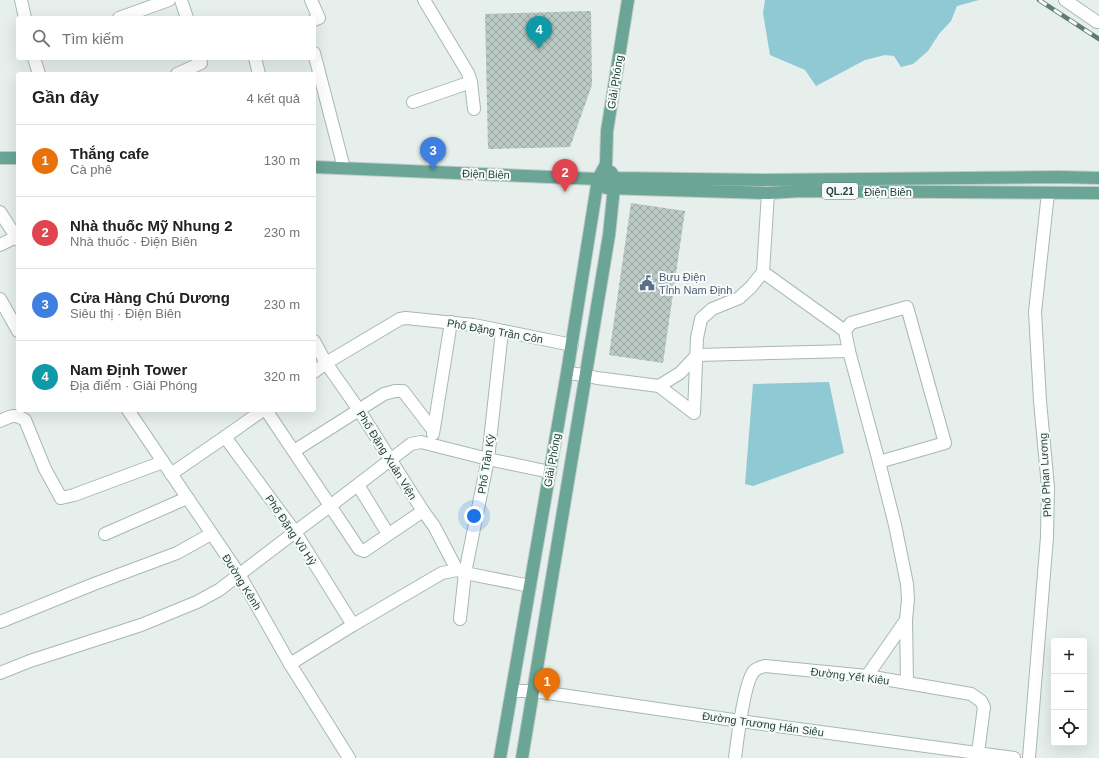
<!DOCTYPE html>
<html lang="vi">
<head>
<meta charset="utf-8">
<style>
	body { margin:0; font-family:Helvetica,sans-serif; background:#f2f2f2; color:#202124 }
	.controls { position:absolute; right:12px; bottom:12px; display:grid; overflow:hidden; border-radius:4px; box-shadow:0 4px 16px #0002 }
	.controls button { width:36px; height:36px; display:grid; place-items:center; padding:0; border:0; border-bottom:1px solid #e0e0e0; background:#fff; color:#202124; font:20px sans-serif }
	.you { position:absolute; left:474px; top:516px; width:14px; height:14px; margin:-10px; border:3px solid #fff; border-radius:50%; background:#1a73e8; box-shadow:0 0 0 6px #1a73e833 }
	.badge { display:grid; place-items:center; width:26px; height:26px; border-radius:50%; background:#7f4e3f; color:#fff; font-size:13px; font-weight:700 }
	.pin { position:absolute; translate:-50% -33px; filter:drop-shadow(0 1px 2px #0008) }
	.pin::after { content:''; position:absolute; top:21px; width:14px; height:12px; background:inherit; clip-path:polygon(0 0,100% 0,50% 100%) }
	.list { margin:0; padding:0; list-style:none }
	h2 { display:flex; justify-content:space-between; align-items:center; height:52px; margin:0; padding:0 16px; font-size:17px }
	h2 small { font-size:13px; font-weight:400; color:#757577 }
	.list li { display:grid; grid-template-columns:26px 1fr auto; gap:12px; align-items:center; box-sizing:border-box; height:72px; padding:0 16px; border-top:1px solid #e0e0e0 }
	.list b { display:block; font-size:15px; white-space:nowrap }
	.list p { margin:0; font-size:13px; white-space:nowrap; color:#757577 }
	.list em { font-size:13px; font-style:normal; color:#757577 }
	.icon { flex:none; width:22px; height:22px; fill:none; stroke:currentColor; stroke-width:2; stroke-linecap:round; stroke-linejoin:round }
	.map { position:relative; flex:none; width:1099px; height:758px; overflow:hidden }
	.search { position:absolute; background:#fff; box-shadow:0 4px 16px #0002; left:16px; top:16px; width:300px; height:44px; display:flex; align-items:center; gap:10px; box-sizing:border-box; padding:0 14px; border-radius:4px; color:#757577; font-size:15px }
	.panel { position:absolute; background:#fff; box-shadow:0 4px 16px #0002; left:16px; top:72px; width:300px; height:340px; border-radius:4px }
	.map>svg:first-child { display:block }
	.water { fill:#8ec9d4 }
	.building { fill:url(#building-cross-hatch) }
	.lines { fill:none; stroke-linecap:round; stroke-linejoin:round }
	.minor-casing { stroke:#a8b8b2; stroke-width:14 }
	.major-casing { stroke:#c2cac8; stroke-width:14 }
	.minor { stroke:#fff; stroke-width:12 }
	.major { stroke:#6aa596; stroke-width:12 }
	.rail-casing { stroke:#5f7d75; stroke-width:4.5 }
	.rail { stroke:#f7fbf9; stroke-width:3; stroke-dasharray:9; stroke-linecap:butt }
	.labels { text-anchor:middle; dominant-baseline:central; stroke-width:4; stroke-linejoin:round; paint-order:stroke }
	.shield { fill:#f7fbf9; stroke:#637a73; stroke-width:1 }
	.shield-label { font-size:10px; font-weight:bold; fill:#24423a }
	.street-label { font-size:11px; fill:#24423a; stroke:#f7fbf9 }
	.service-label { font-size:11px; fill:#4e5e75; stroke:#f7fbf9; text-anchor:start }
</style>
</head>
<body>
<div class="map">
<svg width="1099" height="758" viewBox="0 0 1099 758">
	<defs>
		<pattern id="building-cross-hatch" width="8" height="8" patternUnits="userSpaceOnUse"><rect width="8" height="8" fill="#bbcac4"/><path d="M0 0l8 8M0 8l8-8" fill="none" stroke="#98a6a0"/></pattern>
	</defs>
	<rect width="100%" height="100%" fill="#e6efeb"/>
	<g class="water">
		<polygon points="765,0 979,0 957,6 951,21 939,34 928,51 913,64 901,67 894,56 885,55 865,60 816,86 805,70 770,55 763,13"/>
		<polygon points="829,382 844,453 753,486 745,484 753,384"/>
	</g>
	<g class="building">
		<polygon points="591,11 592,85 570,147 488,149 485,14"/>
		<polygon points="631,203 685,211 663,363 609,355"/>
	</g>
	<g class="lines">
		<g class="minor-casing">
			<g id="minor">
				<polyline points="21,0 25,18"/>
				<polyline points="181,0 187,18"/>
				<polyline points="311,0 319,18 314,20"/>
				<polyline points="424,0 468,73 471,82 474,109"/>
				<polyline points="1065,0 1097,22 1099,22"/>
				<polyline points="119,18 169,0"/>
				<polyline points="314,53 344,168"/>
				<polyline points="34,58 39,74"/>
				<polyline points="255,58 259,74"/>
				<polyline points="177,74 201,63"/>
				<polyline points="413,102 471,82"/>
				<polyline points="0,212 18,240"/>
				<polyline points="0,245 16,237"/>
				<polyline points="763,272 845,331 849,351 879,462 945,443 907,307 851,323 845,331"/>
				<polyline points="0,299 18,331"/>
				<polyline points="314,341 326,363 359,410 423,511 434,526 457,570"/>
				<polyline points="314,372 326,363 400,319 406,318 474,325 572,345"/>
				<polyline points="567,373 585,375 597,378 659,386 694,413 697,338 701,319 712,309 739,298 751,287 763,272 768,193"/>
				<polyline points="659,386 680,373 697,355 849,351"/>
				<polyline points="128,410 239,574 290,664 349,758"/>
				<polyline points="266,410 359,549 364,551 423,511"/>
				<path d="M0 421C11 416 14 413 25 420L45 469 61 498 74 495 163 462"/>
				<polyline points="433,434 451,322"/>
				<polyline points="225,437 295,532 353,625"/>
				<polyline points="294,451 384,394 395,391 403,391 433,430"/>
				<polyline points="879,462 895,525 907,584 908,599 906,620 907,683"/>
				<polyline points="171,474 225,437 263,410"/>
				<polyline points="358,485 388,534"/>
				<polyline points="105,534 187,498"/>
				<polyline points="460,619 465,573 488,459 502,331"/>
				<polyline points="0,622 94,584 177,553 211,534"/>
				<polyline points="290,664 353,625 442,573 457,570 465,573 530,586"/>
				<polyline points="0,673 30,661 141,625 197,602 219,590 295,532 330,506 411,444 421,442 488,459 550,472"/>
				<polyline points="867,676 906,620"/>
				<polyline points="512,691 534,691 740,721 1014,758"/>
				<path d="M735 758C737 742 744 682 754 671 757 668 761 667 765 666L867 676 971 694 981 701 984 707 978 753"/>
				<polyline points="1029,758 1047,537 1048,487 1040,401 1035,312 1048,193"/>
			</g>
		</g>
		<g class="major-casing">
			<g id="major">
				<polyline points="0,158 18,158"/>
				<polyline points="314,167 598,179 605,176 615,178 764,180 1058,177 1099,178"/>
				<polyline points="606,188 768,193 801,191 1099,193"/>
				<polyline points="500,758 567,373 598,179 606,164 607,131 628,0"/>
				<polyline points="522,758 609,235 615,178 611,172"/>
			</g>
		</g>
		<use href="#minor" class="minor"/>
		<use href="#major" class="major"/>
		<g class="rail-casing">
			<polyline id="rail" points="1039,0 1099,39"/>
		</g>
		<use href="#rail" class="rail"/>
	</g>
	<defs>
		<g id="civic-bare" transform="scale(1.2)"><path d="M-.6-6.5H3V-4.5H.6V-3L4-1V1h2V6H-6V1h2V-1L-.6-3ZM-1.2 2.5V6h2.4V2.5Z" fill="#5c6f8a" stroke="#f7fbf9" stroke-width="2.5" paint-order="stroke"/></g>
	</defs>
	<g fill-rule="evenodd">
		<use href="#civic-bare" x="647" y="283"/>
	</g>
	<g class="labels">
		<rect class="shield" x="822" y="183" width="36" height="16" rx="3"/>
		<g class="shield-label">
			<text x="840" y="191">QL.21</text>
		</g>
		<g class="street-label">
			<text transform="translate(615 82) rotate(-81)">Giải Phóng</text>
			<text transform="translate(486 174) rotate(2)">Điện Biên</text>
			<text x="888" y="192">Điện Biên</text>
			<text transform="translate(495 331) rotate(10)">Phố Đặng Trần Côn</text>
			<text transform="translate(387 455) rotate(58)">Phố Đặng Xuân Viện</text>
			<text transform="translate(552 460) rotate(-80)">Giải Phóng</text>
			<text transform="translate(486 464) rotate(-81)">Phố Trần Kỳ</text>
			<text transform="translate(1045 475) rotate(-93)">Phố Phan Lương</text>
			<text transform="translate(291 530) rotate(56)">Phố Đặng Vũ Hỷ</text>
			<text transform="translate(242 582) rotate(58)">Đường Kênh</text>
			<text transform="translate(850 676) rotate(7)">Đường Yết Kiêu</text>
			<text transform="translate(763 724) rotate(8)">Đường Trương Hán Siêu</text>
		</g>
		<g class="service-label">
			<text x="659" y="277">Bưu Điện<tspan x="659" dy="13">Tỉnh Nam Định</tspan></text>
		</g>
	</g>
</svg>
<div class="controls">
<button>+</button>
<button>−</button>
<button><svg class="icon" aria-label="locate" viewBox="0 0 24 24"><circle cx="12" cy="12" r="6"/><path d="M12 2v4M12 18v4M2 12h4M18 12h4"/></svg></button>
</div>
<div class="you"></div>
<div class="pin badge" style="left:547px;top:701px;background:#e8710a">1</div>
<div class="pin badge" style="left:565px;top:192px;background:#e0444e">2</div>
<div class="pin badge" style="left:433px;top:170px;background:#3f7fe0">3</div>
<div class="pin badge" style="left:539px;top:49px;background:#0f9aa8">4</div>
<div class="search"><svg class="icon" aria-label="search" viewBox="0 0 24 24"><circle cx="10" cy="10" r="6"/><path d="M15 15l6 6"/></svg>Tìm kiếm</div>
<section class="panel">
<h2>Gần đây<small>4 kết quả</small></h2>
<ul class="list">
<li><span class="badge" style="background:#e8710a">1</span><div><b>Thắng cafe</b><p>Cà phê</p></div><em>130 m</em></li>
<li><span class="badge" style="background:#e0444e">2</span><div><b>Nhà thuốc Mỹ Nhung 2</b><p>Nhà thuốc · Điện Biên</p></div><em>230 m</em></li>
<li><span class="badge" style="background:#3f7fe0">3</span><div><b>Cửa Hàng Chú Dương</b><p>Siêu thị · Điện Biên</p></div><em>230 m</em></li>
<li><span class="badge" style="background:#0f9aa8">4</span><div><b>Nam Định Tower</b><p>Địa điểm · Giải Phóng</p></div><em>320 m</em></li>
</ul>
</section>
</div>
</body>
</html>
